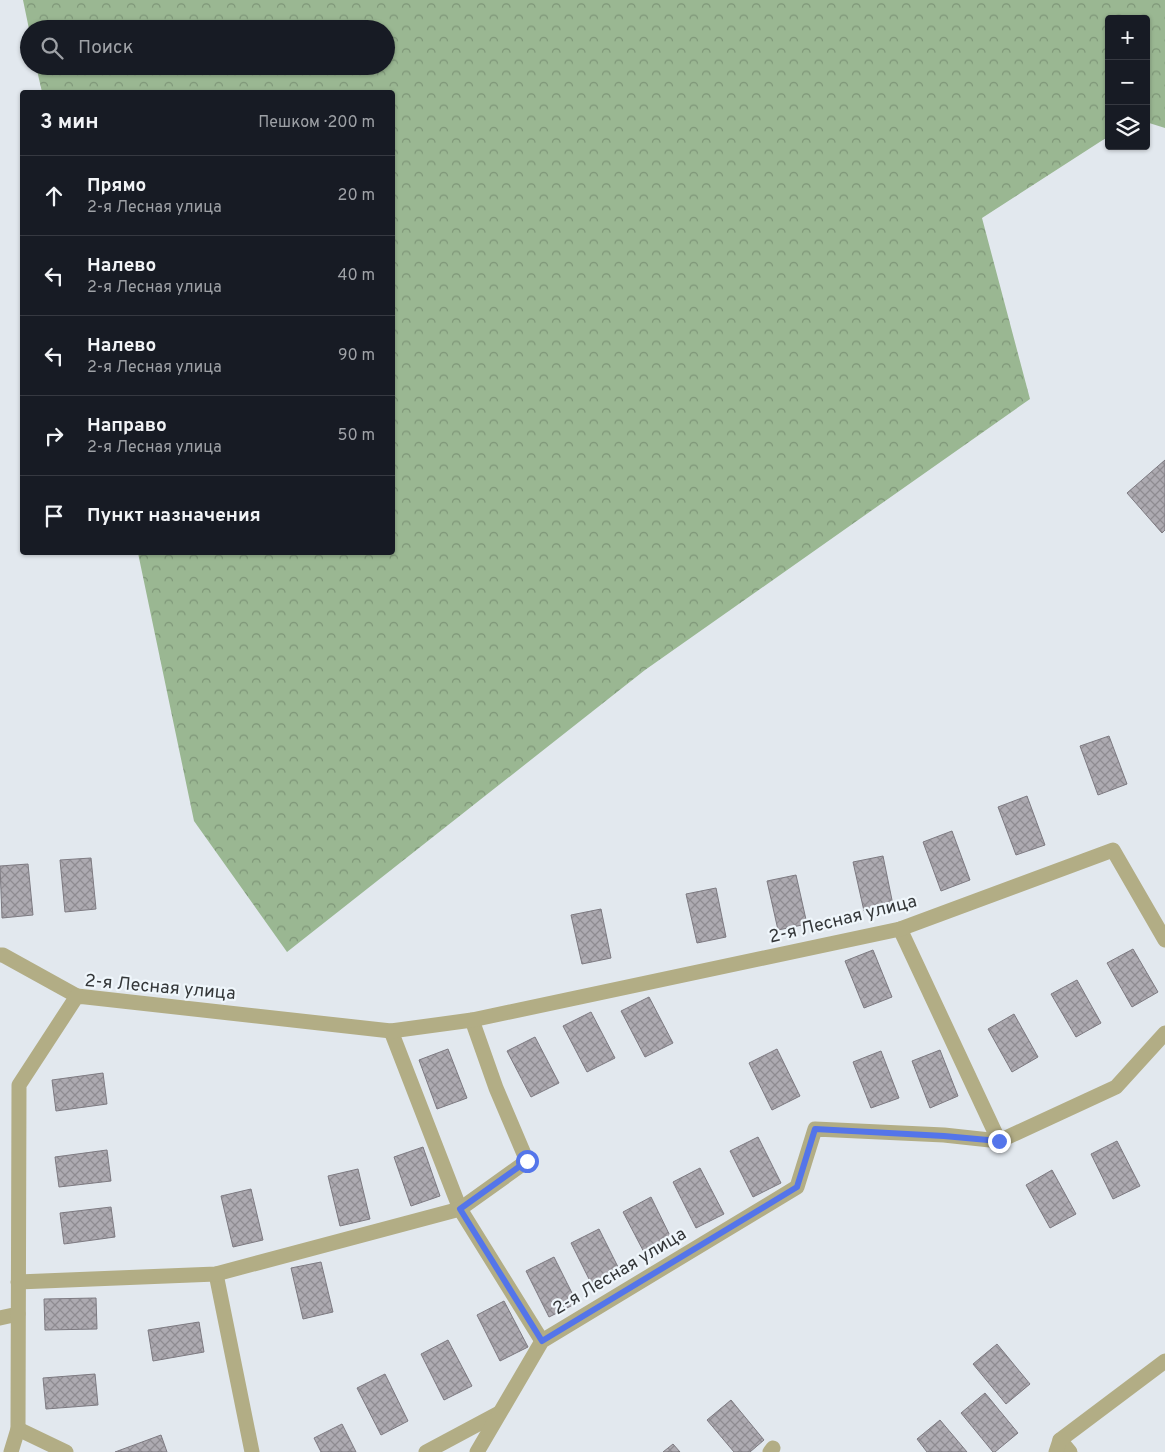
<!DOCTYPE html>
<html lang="ru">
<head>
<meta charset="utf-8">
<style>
	body { margin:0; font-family:Overpass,sans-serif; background:#242831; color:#f1f3f6 }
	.controls { position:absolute; right:15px; top:15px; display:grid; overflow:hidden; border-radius:5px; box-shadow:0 1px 4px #0004 }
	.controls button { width:45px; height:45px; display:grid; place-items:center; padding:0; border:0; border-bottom:1px solid #363941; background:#171b24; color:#f1f3f6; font:25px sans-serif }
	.stop { position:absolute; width:15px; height:15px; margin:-11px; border:4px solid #5475ea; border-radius:50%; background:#fff }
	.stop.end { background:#5475ea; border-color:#fff; box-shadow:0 1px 5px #0008 }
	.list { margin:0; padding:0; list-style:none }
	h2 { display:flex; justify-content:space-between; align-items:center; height:65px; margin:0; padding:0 20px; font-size:21px }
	h2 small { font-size:16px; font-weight:400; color:#9ea1a6 }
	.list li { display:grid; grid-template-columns:32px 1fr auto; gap:15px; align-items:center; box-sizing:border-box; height:80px; padding:0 20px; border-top:1px solid #363941 }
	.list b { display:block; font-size:19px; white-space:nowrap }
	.list p { margin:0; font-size:16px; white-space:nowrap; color:#9ea1a6 }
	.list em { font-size:16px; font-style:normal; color:#9ea1a6 }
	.icon { flex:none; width:28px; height:28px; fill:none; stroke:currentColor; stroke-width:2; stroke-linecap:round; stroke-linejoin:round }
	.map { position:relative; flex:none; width:1165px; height:1452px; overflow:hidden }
	.search { position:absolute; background:#171b24; box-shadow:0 1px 4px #0004; left:20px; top:20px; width:375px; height:55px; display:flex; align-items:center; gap:12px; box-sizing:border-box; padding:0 18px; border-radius:28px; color:#9ea1a6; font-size:19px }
	.panel { position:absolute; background:#171b24; box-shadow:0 1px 4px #0004; left:20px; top:90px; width:375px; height:465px; border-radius:5px }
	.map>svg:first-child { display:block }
	.forest { fill:url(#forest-crowns) }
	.building { fill:url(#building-cross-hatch); stroke:#7d7a81 }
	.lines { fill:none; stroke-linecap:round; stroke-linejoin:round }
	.lane { stroke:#b2ad85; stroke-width:15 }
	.street { stroke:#b2ad85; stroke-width:15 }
	.route { stroke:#5475ea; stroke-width:6 }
	.labels { text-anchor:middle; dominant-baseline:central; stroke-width:4.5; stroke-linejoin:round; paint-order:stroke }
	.street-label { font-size:18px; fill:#343739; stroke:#eff6fb }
</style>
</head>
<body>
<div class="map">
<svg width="1165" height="1452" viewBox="0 0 1165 1452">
	<defs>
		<pattern id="forest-crowns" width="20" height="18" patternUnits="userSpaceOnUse" patternTransform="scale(1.25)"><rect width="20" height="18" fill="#9ab792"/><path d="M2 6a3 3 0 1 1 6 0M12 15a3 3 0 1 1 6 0" fill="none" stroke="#7e9678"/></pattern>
		<pattern id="building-cross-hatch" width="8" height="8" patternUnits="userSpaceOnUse" patternTransform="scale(1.25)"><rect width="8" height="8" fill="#adaab1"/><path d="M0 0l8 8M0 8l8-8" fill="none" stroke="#8e8b91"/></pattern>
	</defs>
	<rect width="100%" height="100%" fill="#e2e8ee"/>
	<polygon class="forest" points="23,0 1165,0 1165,128 1146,122 1146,19 1109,19 1109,136 982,218 1030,399 645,670 287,952 194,821 138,553 392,552 392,92 42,92 36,66 386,66 386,29 29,29"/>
	<g class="building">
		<polygon points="1165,460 1165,530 1162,533 1127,493"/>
		<polygon points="1109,736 1127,784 1098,795 1080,746"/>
		<polygon points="1027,796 1045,845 1016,855 998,807"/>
		<polygon points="952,831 970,880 941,891 923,842"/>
		<polygon points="883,856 893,905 864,911 853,862"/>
		<polygon points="91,858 96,909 65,912 60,860"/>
		<polygon points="28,864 33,915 2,918 0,866"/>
		<polygon points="796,875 807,924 778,930 767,881"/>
		<polygon points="716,888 726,937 697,943 686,894"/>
		<polygon points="601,909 611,958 582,964 571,915"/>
		<polygon points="1133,949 1158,992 1132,1007 1107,963"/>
		<polygon points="873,950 892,997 864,1008 845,961"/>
		<polygon points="1077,980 1101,1023 1076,1037 1051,994"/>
		<polygon points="649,997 673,1043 645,1057 621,1011"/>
		<polygon points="591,1012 615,1058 587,1072 563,1026"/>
		<polygon points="1014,1014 1038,1057 1012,1072 988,1029"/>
		<polygon points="535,1037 559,1083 531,1097 507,1051"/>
		<polygon points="448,1049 467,1098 437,1109 419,1060"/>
		<polygon points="777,1049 800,1096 772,1110 749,1063"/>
		<polygon points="940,1050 958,1096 930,1108 912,1061"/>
		<polygon points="881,1051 899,1098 871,1108 853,1062"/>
		<polygon points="103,1073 107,1104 56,1111 52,1080"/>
		<polygon points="758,1137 781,1183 753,1197 730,1151"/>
		<polygon points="1117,1141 1140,1186 1113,1199 1091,1154"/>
		<polygon points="423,1147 440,1196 411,1206 394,1157"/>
		<polygon points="107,1150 111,1181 59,1187 55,1157"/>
		<polygon points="700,1168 724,1214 696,1228 673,1182"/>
		<polygon points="358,1169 370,1219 340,1226 328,1176"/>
		<polygon points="1052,1170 1076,1214 1050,1228 1026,1185"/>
		<polygon points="251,1189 263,1240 233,1247 221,1196"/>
		<polygon points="651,1197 674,1244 647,1258 623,1212"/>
		<polygon points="111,1207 115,1237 64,1244 60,1213"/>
		<polygon points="599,1229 622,1275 594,1289 571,1243"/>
		<polygon points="554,1257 577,1303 549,1317 526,1271"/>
		<polygon points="321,1262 333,1312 303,1319 291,1268"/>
		<polygon points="96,1298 97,1329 45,1330 44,1299"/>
		<polygon points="504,1301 528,1347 500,1361 477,1315"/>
		<polygon points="199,1322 204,1352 153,1361 148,1330"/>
		<polygon points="448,1340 472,1386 444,1400 421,1354"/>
		<polygon points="997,1344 1030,1384 1006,1404 973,1364"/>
		<polygon points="95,1374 98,1405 46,1409 43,1378"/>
		<polygon points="385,1374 408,1421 381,1435 357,1388"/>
		<polygon points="985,1393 1018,1433 995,1452 993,1452 961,1413"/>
		<polygon points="731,1400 764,1440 750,1452 734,1452 707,1420"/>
		<polygon points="940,1420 967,1452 927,1452 917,1439"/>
		<polygon points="342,1424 356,1452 321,1452 314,1438"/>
		<polygon points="161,1435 167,1452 115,1452"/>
		<polygon points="673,1444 680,1452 663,1452"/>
	</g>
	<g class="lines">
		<polyline class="lane" points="900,929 999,1141"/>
		<g class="street">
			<polyline points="0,955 3,955 77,996"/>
			<polyline points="391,1031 460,1209 542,1341"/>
			<polyline points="216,1274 252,1452"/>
			<polyline points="18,1282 216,1274 460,1209 527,1161 496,1088 472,1020"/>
			<polyline points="0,1318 18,1314"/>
			<polyline points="18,1429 66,1452"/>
			<polyline points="1060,1440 1070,1452"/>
			<polyline points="11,1452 18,1429 19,1085 77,996 391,1031 472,1020 900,929 1113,850 1165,940"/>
			<polyline points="426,1452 499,1413"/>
			<polyline points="477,1452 542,1341 797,1187 815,1129 944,1135 999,1141 1116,1087 1165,1033"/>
			<polyline points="770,1452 773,1448"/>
			<polyline points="1056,1452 1060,1440 1165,1361"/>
		</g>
	</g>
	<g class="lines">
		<polyline class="route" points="527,1161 460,1209 542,1341 797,1187 815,1129 944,1136 999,1141"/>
	</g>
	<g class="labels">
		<g class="street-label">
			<text transform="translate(843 920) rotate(-14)">2-я Лесная улица</text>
			<text transform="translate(160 988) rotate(5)">2-я Лесная улица</text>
			<text transform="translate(620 1272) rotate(-31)">2-я Лесная улица</text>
		</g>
	</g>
</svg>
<div class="controls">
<button>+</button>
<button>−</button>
<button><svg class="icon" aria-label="layers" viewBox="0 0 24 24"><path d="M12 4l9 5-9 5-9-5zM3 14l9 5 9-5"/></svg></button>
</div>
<div class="stop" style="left:527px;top:1161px"></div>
<div class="stop end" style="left:999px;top:1141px"></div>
<div class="search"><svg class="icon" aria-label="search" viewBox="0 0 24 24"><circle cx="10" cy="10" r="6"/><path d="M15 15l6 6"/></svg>Поиск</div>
<section class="panel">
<h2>3 мин<small>Пешком · 200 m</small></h2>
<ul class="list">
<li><svg class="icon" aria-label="ahead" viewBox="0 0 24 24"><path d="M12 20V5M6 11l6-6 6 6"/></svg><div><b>Прямо</b><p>2-я Лесная улица</p></div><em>20 m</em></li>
<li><svg class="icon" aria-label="left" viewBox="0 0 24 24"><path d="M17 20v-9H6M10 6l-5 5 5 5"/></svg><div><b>Налево</b><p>2-я Лесная улица</p></div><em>40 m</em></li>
<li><svg class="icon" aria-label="left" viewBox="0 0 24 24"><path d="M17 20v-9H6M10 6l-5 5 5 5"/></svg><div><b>Налево</b><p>2-я Лесная улица</p></div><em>90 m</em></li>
<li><svg class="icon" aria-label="right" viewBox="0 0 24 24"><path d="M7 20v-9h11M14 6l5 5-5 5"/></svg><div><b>Направо</b><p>2-я Лесная улица</p></div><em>50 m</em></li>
<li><svg class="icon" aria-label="arrive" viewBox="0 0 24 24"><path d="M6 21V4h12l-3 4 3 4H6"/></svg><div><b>Пункт назначения</b></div></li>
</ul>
</section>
</div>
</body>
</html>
